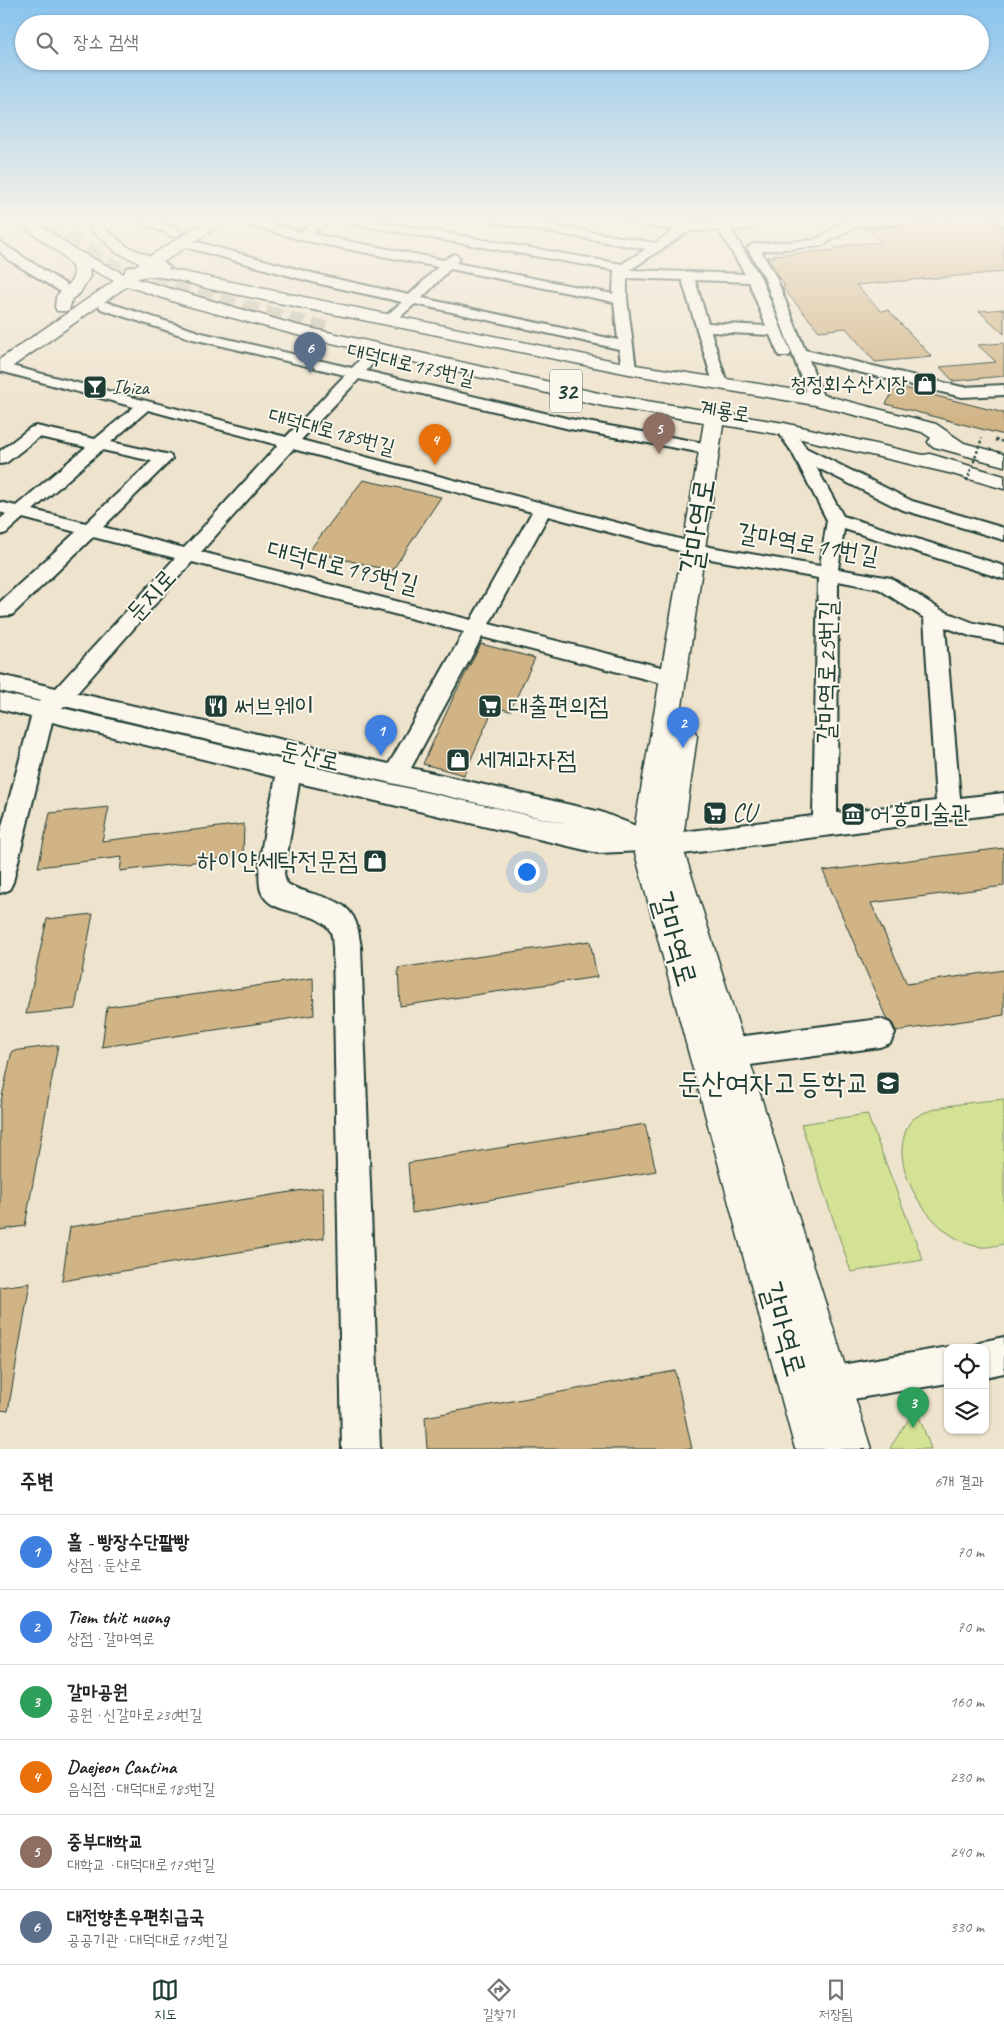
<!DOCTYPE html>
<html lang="ko">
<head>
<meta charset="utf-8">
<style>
	body { margin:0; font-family:Caveat,"Poor Story",sans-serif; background:#f2f2f2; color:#222 }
	.controls { position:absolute; right:15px; bottom:15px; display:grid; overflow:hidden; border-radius:10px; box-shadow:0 1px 4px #0004 }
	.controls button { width:45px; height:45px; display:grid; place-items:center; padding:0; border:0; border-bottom:1px solid #e0e0e0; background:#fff; color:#222; font:25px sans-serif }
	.you { position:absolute; left:526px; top:871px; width:18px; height:18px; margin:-12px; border:4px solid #fff; border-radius:50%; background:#1a73e8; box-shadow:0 0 0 8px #1a73e833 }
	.badge { display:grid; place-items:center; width:32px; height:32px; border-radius:50%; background:#1f3d34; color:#fff; font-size:16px; font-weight:700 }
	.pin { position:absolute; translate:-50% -41px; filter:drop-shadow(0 1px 2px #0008) }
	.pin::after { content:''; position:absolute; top:26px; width:18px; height:15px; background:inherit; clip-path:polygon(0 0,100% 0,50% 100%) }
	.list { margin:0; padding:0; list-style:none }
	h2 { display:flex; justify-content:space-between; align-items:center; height:65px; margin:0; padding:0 20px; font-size:21px }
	h2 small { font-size:16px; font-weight:400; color:#767676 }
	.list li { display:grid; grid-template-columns:32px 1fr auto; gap:15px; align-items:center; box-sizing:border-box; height:75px; padding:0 20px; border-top:1px solid #e0e0e0 }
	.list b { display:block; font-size:19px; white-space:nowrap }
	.list p { margin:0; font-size:16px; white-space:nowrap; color:#767676 }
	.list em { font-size:16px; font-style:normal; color:#767676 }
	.icon { flex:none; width:28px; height:28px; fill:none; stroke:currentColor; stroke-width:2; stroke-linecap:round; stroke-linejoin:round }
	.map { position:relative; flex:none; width:1004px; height:1449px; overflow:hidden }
	.search { position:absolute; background:#fff; box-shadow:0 1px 4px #0004; left:15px; right:15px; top:15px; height:55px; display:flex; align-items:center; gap:12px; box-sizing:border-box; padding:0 18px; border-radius:28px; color:#767676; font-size:19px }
	.sheet { height:515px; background:#fff }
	nav { display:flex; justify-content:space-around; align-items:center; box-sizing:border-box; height:70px; border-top:1px solid #e0e0e0; background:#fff; font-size:14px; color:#767676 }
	nav a { display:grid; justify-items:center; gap:2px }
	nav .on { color:#1f3d34 }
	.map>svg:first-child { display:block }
	.green { fill:#d3e295; stroke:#799064 }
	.building { fill:#d1b486; stroke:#1f3d34 }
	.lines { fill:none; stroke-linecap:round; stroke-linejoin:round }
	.major-tunnel { stroke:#c5c2ae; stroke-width:16; stroke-dasharray:16 8; stroke-linecap:butt }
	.minor-casing { stroke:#1f3d34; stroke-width:4 }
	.major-casing { stroke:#1f3d34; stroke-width:3 }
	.path { stroke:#1f3d34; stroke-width:2.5; stroke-dasharray:2.5 2.5; stroke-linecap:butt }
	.minor { fill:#fbf7ec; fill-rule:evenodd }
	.major { fill:#fbf7ec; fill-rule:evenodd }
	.path-bridge { stroke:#1f3d34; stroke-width:2.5; stroke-dasharray:2.5 2.5; stroke-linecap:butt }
	.labels { text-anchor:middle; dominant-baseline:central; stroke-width:4; stroke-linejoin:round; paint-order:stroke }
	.far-street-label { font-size:21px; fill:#1f3d34; stroke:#fbf7ec }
	.far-poi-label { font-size:21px; fill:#1f3d34; stroke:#fbf7ec; text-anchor:end }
	.shield { fill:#fbf7ec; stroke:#61756b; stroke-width:1 }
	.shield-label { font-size:24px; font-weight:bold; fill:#1f3d34 }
	.street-label { font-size:25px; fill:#1f3d34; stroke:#fbf7ec }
	.poi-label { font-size:25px; fill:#1f3d34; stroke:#fbf7ec; text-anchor:start }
	.near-street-label { font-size:30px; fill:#1f3d34; stroke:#fbf7ec }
	.near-poi-label { font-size:30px; fill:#1f3d34; stroke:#fbf7ec; text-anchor:end }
</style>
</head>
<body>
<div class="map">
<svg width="1004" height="1449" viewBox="0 0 1004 1449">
	<rect width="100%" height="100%" fill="#eee3cd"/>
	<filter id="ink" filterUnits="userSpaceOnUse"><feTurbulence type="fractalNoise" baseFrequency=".02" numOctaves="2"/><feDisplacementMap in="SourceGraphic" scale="10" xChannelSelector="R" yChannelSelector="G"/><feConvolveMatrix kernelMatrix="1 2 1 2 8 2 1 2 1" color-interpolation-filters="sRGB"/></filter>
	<g filter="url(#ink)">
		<g class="green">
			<path d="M1004 1099V1244C997 1245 988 1248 981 1247 941 1243 900 1187 902 1148 903 1139 906 1126 912 1120 930 1104 980 1102 1004 1099Z"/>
			<polygon points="867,1114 923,1260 851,1272 801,1124"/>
			<polygon points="916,1408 931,1449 891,1449 890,1448"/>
		</g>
		<g class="building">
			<polygon points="991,219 1004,229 1004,272 856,285 881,311 888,310 932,357 875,362 846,328 819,331 782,287 785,286 767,257 775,257 773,255 836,250 834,248 845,247 843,245 881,242 866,228"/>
			<polygon points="1004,309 1004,334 979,311"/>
			<polygon points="1004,343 1004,376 953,381 940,367 996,362 978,345"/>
			<polygon points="896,386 1004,413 1004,435 886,404"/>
			<polygon points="363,480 441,497 392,571 309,551"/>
			<polygon points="481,644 535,658 510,711 494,707 464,775 423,764 454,696"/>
			<polygon points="109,807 102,841 244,824 243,856 120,871 122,857 38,867 50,813"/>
			<polygon points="1004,848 1004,886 871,903 907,984 1004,970 1004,1015 896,1031 892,1022 887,1020 823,871"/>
			<polygon points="93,914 75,1009 26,1014 47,919"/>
			<polygon points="590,941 597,977 400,1006 398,968"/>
			<polygon points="313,978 314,1015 102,1047 107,1007"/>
			<polygon points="58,1045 25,1226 0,1230 0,1106 12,1051"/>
			<polygon points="645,1124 656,1171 412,1213 408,1163"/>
			<polygon points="323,1187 324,1238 62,1281 70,1227"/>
			<polygon points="30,1283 8,1411 0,1410 0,1287"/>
			<polygon points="675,1371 692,1449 427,1449 425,1417"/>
		</g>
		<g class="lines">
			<polyline class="major-tunnel" points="46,223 109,265 132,274 203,297 325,329"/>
			<g class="minor-casing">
				<g id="minor">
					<polygon points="137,219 153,219 180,230 182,233 176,237 172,236 139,221"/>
					<path d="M244 219H257L300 232 319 219H333L312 234 444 260 454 254 460 258 456 263 613 294 614 270 346 223 340 219H365L622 264 646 249 497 223 491 219H516L655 243 675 230 629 223 623 219H650L678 223 676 219H688L690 224 737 223 734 219H746L752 226 750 229 731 230 761 278 791 353 789 356H779L770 335 711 332 727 383 724 386H714L682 280 627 278V299L636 369 634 372H624L622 369 619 349 415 304 394 322 389 323 382 319 402 302 316 283 189 248 187 245 193 241 323 276 409 295 438 267 302 240 250 225ZM719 230 745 274 630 270 689 231ZM450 269 614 302 618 340 422 298ZM695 280 749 282 766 326 708 323Z"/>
					<polygon points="873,219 923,219 917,223 854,227 821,246 761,251 776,277 805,350 962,387 1004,385 1004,395 962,397 809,360 824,399 822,402 810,402 764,277 747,248 753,244 814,240 847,221"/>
					<polygon points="994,219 1004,219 1004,226"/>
					<polygon points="0,242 78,292 71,296 66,295 9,260 0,252"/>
					<path d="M106 302 202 333 352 368C361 359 371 343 384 346L386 349 366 371 570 419 715 445 717 449 715 453 709 454 570 429 359 379 301 440 710 547 820 566 827 520 792 452 776 429 778 426H790L806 448 912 501 1004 528V540L900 509 816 467 843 516 1004 566V579L844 529 838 569 891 578 941 610 974 623 1004 629V643L970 636 945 627 960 798 1004 793V813L667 856 658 853 656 849 647 853 642 851 598 853 299 783 284 873 286 883C308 898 346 893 356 923 359 931 359 939 361 947L380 1449H342L333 947C332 941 333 933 329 929 314 907 271 918 261 891 254 869 271 803 276 777L52 722 13 882 9 890 0 893V834L31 717 0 709V693L40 702 41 701 0 691V675L56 688 175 558 93 537 12 615 0 616V602L76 532 23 518 6 533 0 535V519L6 514 0 512V502L16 506 86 447 39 437 6 463 0 464V451L30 428 36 426 95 439 134 407 0 371V363L286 437 345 375 193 339 101 309 99 306 101 303ZM148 410 278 445 184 548 103 527 172 459 170 455 111 442ZM293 449 532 512 471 620 201 552ZM102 450 152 461 86 523 33 510ZM548 516 710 559 818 578 813 816 667 834 658 838 656 834 601 812 411 768 482 637 673 686 681 684 684 678 681 672 489 624ZM192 562 464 632 389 764 77 693ZM838 581 879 589 924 618 936 801 837 813ZM64 706 284 758 283 760 62 708ZM305 763 576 826 304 765Z"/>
					<polygon points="880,1019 890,1023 895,1033 890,1043 880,1047 729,1068 719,1063 714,1053 719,1043 729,1038"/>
					<polygon points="1004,1337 1004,1373 985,1377 985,1348 972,1348 972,1346 985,1341"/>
					<polygon points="948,1347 950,1348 948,1348 948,1383 829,1403 816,1398 811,1385 816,1372 829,1367"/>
				</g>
			</g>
			<g class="major-casing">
				<path id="major" d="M16 219H32L72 248 124 274 126 268 135 266 140 263 116 252 79 219H94L126 246 150 256 210 219H227L225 222 163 262 170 267 168 269 629 364 816 393 936 424 964 443 1004 454V466L931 446 928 442 931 438 922 432 815 405 629 374 210 289C195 285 150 270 137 279L296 325 603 394 784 423 923 455 930 454 1004 476V489L949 473 784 435 723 425 679 727 683 725 693 728 697 736 682 845 871 1449H795L632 842 704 422 603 406 293 334 184 305 127 286 6 371 0 372V359L114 281 89 268 90 276 80 293 72 299 69 311H57L55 307 56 297C61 289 70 287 73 277 80 257 26 234 16 219Z"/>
			</g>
			<polyline class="path" points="995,440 1004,442"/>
			<use href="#minor" class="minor"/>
			<use href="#major" class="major"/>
			<polyline class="path-bridge" points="967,481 982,438"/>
		</g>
	</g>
	<linearGradient id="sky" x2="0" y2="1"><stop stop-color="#87c3ee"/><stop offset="0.52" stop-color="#f7f2e8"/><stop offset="1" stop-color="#f7f2e8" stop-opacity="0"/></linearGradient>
	<rect width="1004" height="422" fill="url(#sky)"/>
	<defs>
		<g id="shop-square" transform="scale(1.25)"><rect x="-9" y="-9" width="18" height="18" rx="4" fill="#1f3d34" stroke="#fbf7ec"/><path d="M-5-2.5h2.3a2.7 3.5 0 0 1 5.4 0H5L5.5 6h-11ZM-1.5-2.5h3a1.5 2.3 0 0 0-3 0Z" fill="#fff"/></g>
		<g id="bar-square" transform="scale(1.25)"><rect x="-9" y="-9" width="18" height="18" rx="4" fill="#1f3d34" stroke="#fbf7ec"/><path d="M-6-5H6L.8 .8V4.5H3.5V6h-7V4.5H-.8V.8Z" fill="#fff"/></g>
		<g id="restaurant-square" transform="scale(1.25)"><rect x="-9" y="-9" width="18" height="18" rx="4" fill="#1f3d34" stroke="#fbf7ec"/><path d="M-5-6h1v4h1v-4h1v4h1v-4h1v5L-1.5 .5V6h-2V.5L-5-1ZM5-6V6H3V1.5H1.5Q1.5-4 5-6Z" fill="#fff"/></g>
		<g id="supermarket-square" transform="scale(1.25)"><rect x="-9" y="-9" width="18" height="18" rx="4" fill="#1f3d34" stroke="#fbf7ec"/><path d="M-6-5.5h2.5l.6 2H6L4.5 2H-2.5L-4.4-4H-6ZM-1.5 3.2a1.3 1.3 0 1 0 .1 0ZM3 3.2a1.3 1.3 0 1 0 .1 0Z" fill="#fff"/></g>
		<g id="museum-square" transform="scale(1.25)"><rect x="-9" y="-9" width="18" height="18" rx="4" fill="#1f3d34" stroke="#fbf7ec"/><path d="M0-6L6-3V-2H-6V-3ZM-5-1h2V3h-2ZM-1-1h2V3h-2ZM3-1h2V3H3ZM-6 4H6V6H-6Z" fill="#fff"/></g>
		<g id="school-square" transform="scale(1.25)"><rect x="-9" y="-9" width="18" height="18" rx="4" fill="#1f3d34" stroke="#fbf7ec"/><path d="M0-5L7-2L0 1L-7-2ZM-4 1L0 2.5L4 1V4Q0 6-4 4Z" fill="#fff"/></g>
	</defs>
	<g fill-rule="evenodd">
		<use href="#shop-square" x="925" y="384"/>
		<use href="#bar-square" x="95" y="387"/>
		<use href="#restaurant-square" x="216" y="706"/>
		<use href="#supermarket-square" x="490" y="706"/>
		<use href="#shop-square" x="458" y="760"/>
		<use href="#supermarket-square" x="715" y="813"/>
		<use href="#museum-square" x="853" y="814"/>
		<use href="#shop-square" x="375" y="861"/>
		<use href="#school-square" x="888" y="1083"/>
	</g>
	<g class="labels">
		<g class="far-street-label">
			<text transform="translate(411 364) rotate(13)">대덕대로175번길</text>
			<text transform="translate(725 411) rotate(9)">계룡로</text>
			<text transform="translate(332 431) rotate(15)">대덕대로185번길</text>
		</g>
		<g class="far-poi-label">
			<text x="908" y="384">청정회수산시장</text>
			<text x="112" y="387" text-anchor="start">Ibiza</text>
		</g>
		<rect class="shield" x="550" y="369.5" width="32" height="43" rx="4"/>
		<g class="shield-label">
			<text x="566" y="391">32</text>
		</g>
		<g class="street-label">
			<text transform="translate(808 544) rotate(10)">갈마역로11번길</text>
			<text transform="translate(343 567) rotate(14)">대덕대로195번길</text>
			<text transform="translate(151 595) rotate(-48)">둔지로</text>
			<text transform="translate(827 672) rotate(-89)">갈마역로25번길</text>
			<text transform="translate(310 756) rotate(13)">둔산로</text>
		</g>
		<g class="poi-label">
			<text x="234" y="706">써브웨이</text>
			<text x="508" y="706">대출편의점</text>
			<text x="476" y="760">세계과자점</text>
			<text x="732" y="813">CU</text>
			<text x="870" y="814">어흥미술관</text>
			<text x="358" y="861" text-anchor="end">하이얀세탁전문점</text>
		</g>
		<g class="near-street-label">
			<text transform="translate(697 526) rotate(-81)">갈마역로</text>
			<text transform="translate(675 939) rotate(74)">갈마역로</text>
			<text transform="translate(784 1329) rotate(74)">갈마역로</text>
		</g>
		<g class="near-poi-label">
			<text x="870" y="1083">둔산여자고등학교</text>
		</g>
	</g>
</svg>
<div class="controls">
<button><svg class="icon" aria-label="locate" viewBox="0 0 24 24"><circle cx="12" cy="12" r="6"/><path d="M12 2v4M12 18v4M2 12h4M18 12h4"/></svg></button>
<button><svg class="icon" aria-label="layers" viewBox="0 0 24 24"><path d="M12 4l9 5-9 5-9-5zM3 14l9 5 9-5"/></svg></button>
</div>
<div class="you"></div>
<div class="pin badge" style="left:381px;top:756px;background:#3f7fe0">1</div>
<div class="pin badge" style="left:683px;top:748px;background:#3f7fe0">2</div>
<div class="pin badge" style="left:913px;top:1428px;background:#2e9e5b">3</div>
<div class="pin badge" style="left:435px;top:465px;background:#e8710a">4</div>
<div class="pin badge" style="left:659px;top:454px;background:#8d6e63">5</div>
<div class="pin badge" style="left:310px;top:373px;background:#5c6f8a">6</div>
<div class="search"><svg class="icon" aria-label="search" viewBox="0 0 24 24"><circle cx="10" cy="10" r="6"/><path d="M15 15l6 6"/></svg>장소 검색</div>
</div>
<section class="sheet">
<h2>주변<small>6개 결과</small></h2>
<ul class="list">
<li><span class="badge" style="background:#3f7fe0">1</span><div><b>홀 - 빵장수단팥빵</b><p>상점 · 둔산로</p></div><em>70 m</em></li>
<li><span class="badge" style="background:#3f7fe0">2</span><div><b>Tiem thit nuong</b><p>상점 · 갈마역로</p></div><em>70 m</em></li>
<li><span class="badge" style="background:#2e9e5b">3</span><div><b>갈마공원</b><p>공원 · 신갈마로230번길</p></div><em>160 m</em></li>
<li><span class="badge" style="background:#e8710a">4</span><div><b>Daejeon Cantina</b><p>음식점 · 대덕대로185번길</p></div><em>230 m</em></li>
<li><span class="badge" style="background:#8d6e63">5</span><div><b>중부대학교</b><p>대학교 · 대덕대로175번길</p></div><em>240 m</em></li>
<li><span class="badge" style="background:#5c6f8a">6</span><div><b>대전향촌우편취급국</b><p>공공기관 · 대덕대로175번길</p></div><em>330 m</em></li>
</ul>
</section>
<nav>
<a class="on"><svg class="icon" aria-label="map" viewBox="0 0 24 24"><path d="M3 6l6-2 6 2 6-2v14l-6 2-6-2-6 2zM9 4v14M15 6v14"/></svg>지도</a>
<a><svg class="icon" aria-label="directions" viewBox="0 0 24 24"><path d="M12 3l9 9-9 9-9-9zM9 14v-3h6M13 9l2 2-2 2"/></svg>길찾기</a>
<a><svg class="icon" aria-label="saved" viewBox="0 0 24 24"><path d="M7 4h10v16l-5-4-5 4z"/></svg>저장됨</a>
</nav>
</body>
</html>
